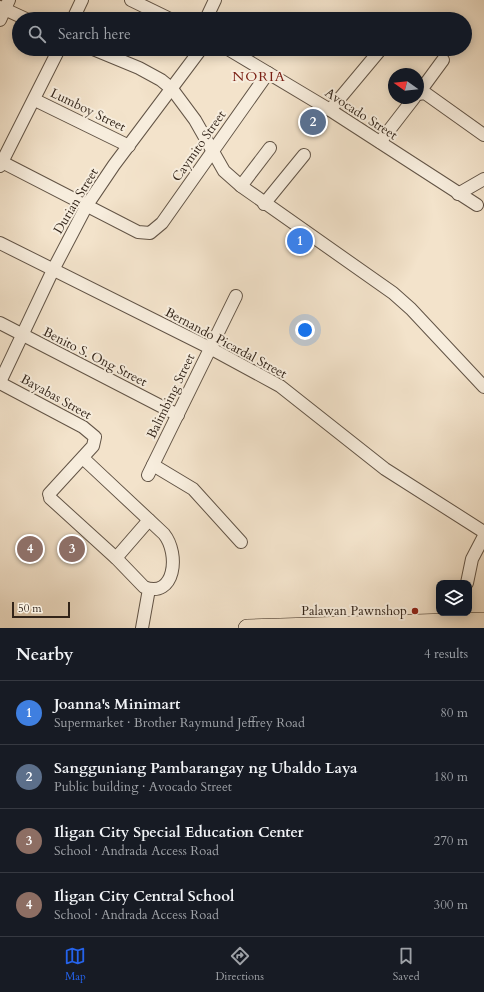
<!DOCTYPE html>
<html lang="en">
<head>
<meta charset="utf-8">
<style>
	body { margin:0; font-family:Cardo,serif; background:#20242c; color:#f1f3f6 }
	.controls { position:absolute; right:12px; bottom:12px; display:grid; overflow:hidden; border-radius:8px; box-shadow:0 2px 10px #0003 }
	.controls button { width:36px; height:36px; display:grid; place-items:center; padding:0; border:0; border-bottom:1px solid #363941; background:#171b24; color:#f1f3f6; font:20px sans-serif }
	.compass { position:absolute; left:388px; top:68px; width:36px; height:36px; border-radius:50%; background:#171b24; box-shadow:0 2px 10px #0003; rotate:285deg }
	.scale { position:absolute; left:12px; bottom:10px; width:58px; box-sizing:border-box; padding-left:4px; border:2px solid #322419; border-top:0; font-size:11px; line-height:14px; white-space:nowrap; color:#322419; -webkit-text-stroke:3px #f7eddd; paint-order:stroke }
	.you { position:absolute; left:305px; top:330px; width:14px; height:14px; margin:-10px; border:3px solid #fff; border-radius:50%; background:#1a73e8; box-shadow:0 0 0 6px #1a73e833 }
	.badge { display:grid; place-items:center; width:26px; height:26px; border-radius:50%; background:#2563eb; color:#fff; font-size:13px; font-weight:700 }
	.pin { position:absolute; translate:-50% -50%; border:2px solid #fff; box-shadow:0 1px 4px #0006 }
	.list { margin:0; padding:0; list-style:none }
	h2 { display:flex; justify-content:space-between; align-items:center; height:52px; margin:0; padding:0 16px; font-size:17px }
	h2 small { font-size:13px; font-weight:400; color:#9ea1a6 }
	.list li { display:grid; grid-template-columns:26px 1fr auto; gap:12px; align-items:center; box-sizing:border-box; height:64px; padding:0 16px; border-top:1px solid #363941 }
	.list b { display:block; font-size:15px; white-space:nowrap }
	.list p { margin:0; font-size:13px; white-space:nowrap; color:#9ea1a6 }
	.list em { font-size:13px; font-style:normal; color:#9ea1a6 }
	.icon { flex:none; width:22px; height:22px; fill:none; stroke:currentColor; stroke-width:2; stroke-linecap:round; stroke-linejoin:round }
	.map { position:relative; flex:none; width:484px; height:628px; overflow:hidden }
	.search { position:absolute; background:#171b24; box-shadow:0 2px 10px #0003; left:12px; right:12px; top:12px; height:44px; display:flex; align-items:center; gap:10px; box-sizing:border-box; padding:0 14px; border-radius:22px; color:#9ea1a6; font-size:15px }
	.sheet { height:308px; background:#171b24 }
	nav { display:flex; justify-content:space-around; align-items:center; box-sizing:border-box; height:56px; border-top:1px solid #363941; background:#171b24; font-size:11px; color:#9ea1a6 }
	nav a { display:grid; justify-items:center; gap:2px }
	nav .on { color:#2563eb }
	.map>svg:first-child { display:block }
	.lines { fill:none; stroke-linecap:round; stroke-linejoin:round }
	.minor-casing { stroke:#625446; stroke-width:14 }
	.highway-casing { stroke:#322419; stroke-width:18 }
	.minor { stroke:#f7eddd; stroke-width:12 }
	.highway { stroke:#f3e3cb; stroke-width:17 }
	.poi-dot { fill:#8f2418; stroke:#f7eddd; stroke-width:1.5 }
	.labels { text-anchor:middle; dominant-baseline:central; stroke-width:4; stroke-linejoin:round; paint-order:stroke }
	.street-label { font-size:13px; fill:#322419; stroke:#f7eddd }
	.poi-label { font-size:13px; fill:#322419; stroke:#f7eddd; text-anchor:end }
	.neighbourhood-label { font-size:14px; letter-spacing:1px; fill:#7a1f14; stroke:#f7eddd }
</style>
</head>
<body>
<div class="map">
<svg width="484" height="628" viewBox="0 0 484 628">
	<rect width="100%" height="100%" fill="#f3e3cb"/>
	<filter id="stains"><feTurbulence type="fractalNoise" baseFrequency=".005" numOctaves="4"/><feColorMatrix values="0 0 0 0 .2 0 0 0 0 .09 0 0 0 0 .02 0 0 0 .5 -.17"/></filter>
	<radialGradient id="worn" r=".72"><stop offset=".6" stop-color="#630" stop-opacity="0"/><stop offset="1" stop-color="#630" stop-opacity=".3"/></radialGradient>
	<g class="lines">
		<g class="minor-casing">
			<g id="minor">
				<polyline points="131,0 170,19"/>
				<polyline points="0,7 26,19"/>
				<polyline points="73,19 82,0"/>
				<polyline points="206,19 215,0"/>
				<polyline points="0,20 9,0"/>
				<polyline points="93,49 139,68 161,80 172,89 195,120 224,171 241,186 393,293 411,309 484,387"/>
				<polyline points="228,49 330,110 477,205"/>
				<polyline points="418,94 425,93 484,135"/>
				<polyline points="418,94 443,60"/>
				<polyline points="35,100 129,146"/>
				<polyline points="330,110 381,49"/>
				<polyline points="380,142 414,98"/>
				<polyline points="0,161 138,232 150,233 162,223 268,73"/>
				<polyline points="0,166 59,49"/>
				<polyline points="241,186 270,148"/>
				<polyline points="458,194 484,179"/>
				<polyline points="264,204 304,155"/>
				<polyline points="0,243 210,348 280,386 385,469 484,532"/>
				<polyline points="0,323 178,415"/>
				<polyline points="0,382 53,270 87,205 114,165 201,49"/>
				<polyline points="0,383 83,427 95,437 93,446 49,494"/>
				<polyline points="153,465 193,489 241,542"/>
				<polyline points="148,475 236,296"/>
				<path d="M50 498 116 558 144 587C175 599 180 554 164 534L85 460"/>
				<polyline points="116,558 149,520"/>
				<polyline points="467,583 472,559 484,536"/>
				<polyline points="142,628 149,589"/>
			</g>
		</g>
		<g class="highway-casing">
			<polyline id="highway" points="247,628 484,621"/>
		</g>
		<use href="#minor" class="minor"/>
		<use href="#highway" class="highway"/>
	</g>
	<circle class="poi-dot" cx="415" cy="611" r="4"/>
	<g class="labels">
		<g class="street-label">
			<text transform="translate(88 110) rotate(26)">Lumboy Street</text>
			<text transform="translate(361 114) rotate(33)">Avocado Street</text>
			<text transform="translate(199 146) rotate(-55)">Caymito Street</text>
			<text transform="translate(76 201) rotate(-59)">Durian Street</text>
			<text transform="translate(226 343) rotate(28)">Bernando Picardal Street</text>
			<text transform="translate(95 357) rotate(27)">Benito S. Ong Street</text>
			<text transform="translate(171 396) rotate(-64)">Balimbing Street</text>
			<text transform="translate(56 397) rotate(29)">Bayabas Street</text>
		</g>
		<g class="poi-label">
			<text x="407" y="611">Palawan Pawnshop</text>
		</g>
		<g class="neighbourhood-label">
			<text x="259" y="76">NORIA</text>
		</g>
	</g>
	<rect width="100%" height="100%" filter="url(#stains)"/>
	<rect width="100%" height="100%" fill="url(#worn)"/>
</svg>
<div class="controls">
<button><svg class="icon" aria-label="layers" viewBox="0 0 24 24"><path d="M12 4l9 5-9 5-9-5zM3 14l9 5 9-5"/></svg></button>
</div>
<svg class="compass" viewBox="-18 -18 36 36"><path d="M0-13l5 13h-10z" fill="#e53935"/><path d="M0 13l5-13h-10z" fill="#9ea1a6"/></svg>
<div class="scale">50 m</div>
<div class="you"></div>
<div class="pin badge" style="left:300px;top:241px;background:#3f7fe0">1</div>
<div class="pin badge" style="left:313px;top:122px;background:#5c6f8a">2</div>
<div class="pin badge" style="left:72px;top:549px;background:#8d6e63">3</div>
<div class="pin badge" style="left:30px;top:549px;background:#8d6e63">4</div>
<div class="search"><svg class="icon" aria-label="search" viewBox="0 0 24 24"><circle cx="10" cy="10" r="6"/><path d="M15 15l6 6"/></svg>Search here</div>
</div>
<section class="sheet">
<h2>Nearby<small>4 results</small></h2>
<ul class="list">
<li><span class="badge" style="background:#3f7fe0">1</span><div><b>Joanna's Minimart</b><p>Supermarket · Brother Raymund Jeffrey Road</p></div><em>80 m</em></li>
<li><span class="badge" style="background:#5c6f8a">2</span><div><b>Sangguniang Pambarangay ng Ubaldo Laya</b><p>Public building · Avocado Street</p></div><em>180 m</em></li>
<li><span class="badge" style="background:#8d6e63">3</span><div><b>Iligan City Special Education Center</b><p>School · Andrada Access Road</p></div><em>270 m</em></li>
<li><span class="badge" style="background:#8d6e63">4</span><div><b>Iligan City Central School</b><p>School · Andrada Access Road</p></div><em>300 m</em></li>
</ul>
</section>
<nav>
<a class="on"><svg class="icon" aria-label="map" viewBox="0 0 24 24"><path d="M3 6l6-2 6 2 6-2v14l-6 2-6-2-6 2zM9 4v14M15 6v14"/></svg>Map</a>
<a><svg class="icon" aria-label="directions" viewBox="0 0 24 24"><path d="M12 3l9 9-9 9-9-9zM9 14v-3h6M13 9l2 2-2 2"/></svg>Directions</a>
<a><svg class="icon" aria-label="saved" viewBox="0 0 24 24"><path d="M7 4h10v16l-5-4-5 4z"/></svg>Saved</a>
</nav>
</body>
</html>
